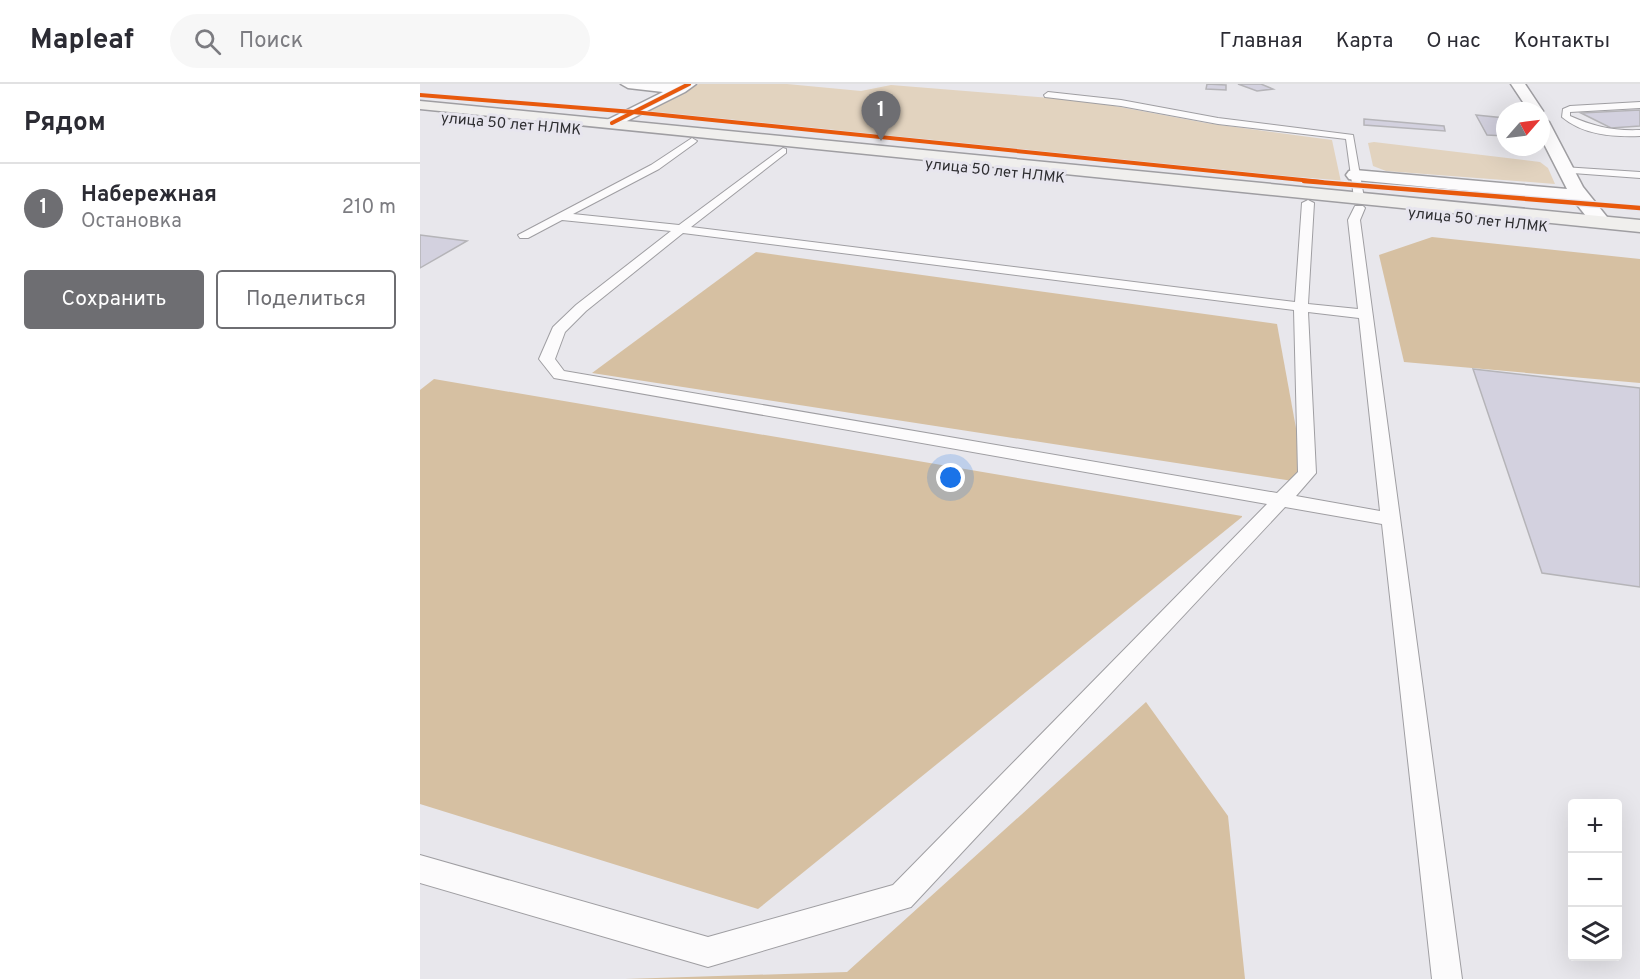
<!DOCTYPE html>
<html lang="ru">
<head>
<meta charset="utf-8">
<style>
	body { margin:0; font-family:Overpass,sans-serif; background:#f7f7f7; color:#2b2b33 }
	.controls { position:absolute; right:18px; bottom:18px; display:grid; overflow:hidden; border-radius:6px; box-shadow:0 6px 24px #0002 }
	.controls button { width:54px; height:54px; display:grid; place-items:center; padding:0; border:0; border-bottom:2px solid #e1e1e2; background:#fff; color:#2b2b33; font:30px sans-serif }
	.compass { position:absolute; left:1076px; top:18px; width:54px; height:54px; border-radius:50%; background:#fff; box-shadow:0 6px 24px #0002; rotate:62deg }
	.you { position:absolute; left:531px; top:394px; width:21px; height:21px; margin:-15px; border:4px solid #fff; border-radius:50%; background:#1a73e8; box-shadow:0 0 0 9px #1a73e833 }
	.badge { display:grid; place-items:center; width:39px; height:39px; border-radius:50%; background:#6e6e72; color:#fff; font-size:20px; font-weight:700 }
	.pin { position:absolute; translate:-50% -50px; filter:drop-shadow(0 2px 3px #0008) }
	.pin::after { content:''; position:absolute; top:32px; width:21px; height:18px; background:inherit; clip-path:polygon(0 0,100% 0,50% 100%) }
	.list { margin:0; padding:0; list-style:none }
	h2 { display:flex; justify-content:space-between; align-items:center; height:78px; margin:0; padding:0 24px; font-size:26px }
	h2 small { font-size:20px; font-weight:400; color:#7c7c81 }
	.list li { display:grid; grid-template-columns:39px 1fr auto; gap:18px; align-items:center; box-sizing:border-box; height:90px; padding:0 24px; border-top:2px solid #e1e1e2 }
	.list b { display:block; font-size:22px; white-space:nowrap }
	.list p { margin:0; font-size:20px; white-space:nowrap; color:#7c7c81 }
	.list em { font-size:20px; font-style:normal; color:#7c7c81 }
	.actions { display:flex; gap:12px; padding:18px 24px }
	.actions a { flex:1; padding:14px 0; border:2px solid #6e6e72; border-radius:6px; text-align:center; font-size:21px; color:#6e6e72 }
	.actions .main { background:#6e6e72; color:#fff }
	.icon { flex:none; width:33px; height:33px; fill:none; stroke:currentColor; stroke-width:2; stroke-linecap:round; stroke-linejoin:round }
	.map { position:relative; flex:none; width:1220px; height:895px; overflow:hidden }
	header { display:flex; align-items:center; gap:36px; box-sizing:border-box; height:84px; padding:0 30px; background:#fff; border-bottom:2px solid #e1e1e2 }
	header strong { font-size:28px }
	nav { display:flex; gap:33px; margin-inline-start:auto; font-size:21px }
	.search { width:420px; height:54px; background:#f7f7f7; display:flex; align-items:center; gap:15px; box-sizing:border-box; padding:0 21px; border-radius:33px; color:#7c7c81; font-size:22px }
	main { display:flex }
	aside { flex:1; background:#fff }
	.map>svg:first-child { display:block }
	.green { fill:#e2d3bf }
	.forest { fill:#d6c0a2 }
	.building { fill:#d3d1df; stroke:#b5b4b8; stroke-width:1.5 }
	.lines { fill:none; stroke-linecap:round; stroke-linejoin:round }
	.lane-casing { stroke:#9f9ea2; stroke-width:2 }
	.street-casing { stroke:#9f9ea2; stroke-width:3 }
	.secondary-casing { stroke:#9f9ea2; stroke-width:3 }
	.lane { fill:#fcfbfc; fill-rule:evenodd }
	.street { fill:#fcfbfc; fill-rule:evenodd }
	.secondary { fill:#f0efed; fill-rule:evenodd }
	.cycleway-far1-casing { stroke:#e7e5ee; stroke-width:5 }
	.cycleway-casing { stroke:#e7e5ee; stroke-width:7 }
	.cycleway-far1 { stroke:#e8590c; stroke-width:4 }
	.cycleway { stroke:#e8590c; stroke-width:4.5 }
	.labels { text-anchor:middle; dominant-baseline:central; stroke-width:6; stroke-linejoin:round; paint-order:stroke }
	.far-street-label { font-size:15px; fill:#2d2d30; stroke:#e7e5ee }
</style>
</head>
<body>
<header>
<strong>Mapleaf</strong>
<div class="search"><svg class="icon" aria-label="search" viewBox="0 0 24 24"><circle cx="10" cy="10" r="6"/><path d="M15 15l6 6"/></svg>Поиск</div>
<nav><a>Главная</a><a>Карта</a><a>О нас</a><a>Контакты</a></nav>
</header>
<main>
<aside>
<h2>Рядом<small></small></h2>
<ul class="list">
<li><span class="badge">1</span><div><b>Набережная</b><p>Остановка</p></div><em>210 m</em></li>
</ul>
<div class="actions"><a class="main">Сохранить</a><a>Поделиться</a></div>
</aside>
<div class="map">
<svg width="1220" height="895" viewBox="0 0 1220 895">
	<rect width="100%" height="100%" fill="#e8e7ec"/>
	<g class="green">
		<polygon points="279,0 367,0 441,7 471,1 668,17 786,39 912,56 921,98 221,28"/>
		<polygon points="954,58 1120,78 1128,84 1135,100 966,87 953,82 948,59"/>
	</g>
	<g class="forest">
		<polygon points="1012,153 1220,175 1220,299 984,278 959,171"/>
		<polygon points="336,168 857,240 886,399 172,289"/>
		<polygon points="14,295 822,432 822,433 338,825 0,720 0,306"/>
		<polygon points="726,618 808,732 825,895 205,895 427,888"/>
	</g>
	<g class="building">
		<polygon points="787,0 806,1 806,6 786,5"/>
		<polygon points="818,0 841,0 853,5 837,7"/>
		<polygon points="1220,26 1220,42 1191,44 1161,29"/>
		<polygon points="1056,31 1085,34 1085,52 1067,51"/>
		<polygon points="944,35 1024,42 1025,47 944,41"/>
		<polygon points="0,151 47,157 0,184"/>
		<polygon points="1053,285 1220,304 1220,503 1122,489"/>
	</g>
	<g class="lines">
		<g class="lane-casing">
			<g id="lane">
				<polygon points="628,8 701,16 798,34 933,51 944,114 939,117 934,114 926,55 798,40 701,22 625,13 624,11"/>
				<path d="M1220 18V24L1150 28V32C1175 43 1193 47 1220 46V52C1193 53 1163 51 1142 33L1143 25 1150 22Z"/>
				<path d="M272 54 277 57 275 59 239 85 153 130 259 141 363 64 366 65V69L271 143 875 218 882 119 888 116 894 119 888 220 938 225 928 136 935 122H943L945 124 940 136 1042 895H1012L962 440 865 423 491 823 288 883 0 799V771L288 853 473 801 847 420 134 294 119 275 133 243 156 221 251 147 142 136 108 154H100L98 151 231 81ZM263 149 874 226 878 388 857 409 144 287 135 275 145 248 166 227ZM888 228 939 234 960 427 876 412 896 389Z"/>
				<polygon points="1143,83 1220,88 1220,94 1139,88 1138,86"/>
			</g>
		</g>
		<g class="street-casing">
			<g id="street">
				<polygon points="201,0 276,0 265,8 197,42 187,42 184,39 187,36 243,8 208,4"/>
				<polygon points="1091,0 1105,0 1123,27 1121,30 1121,27 1109,27"/>
				<polygon points="1121,33 1129,38 1163,103 1191,138 1188,142 1174,142 1154,117 935,96 929,95 926,91 929,87 935,86 1147,105 1121,54"/>
			</g>
		</g>
		<g class="secondary-casing">
			<polygon id="secondary" points="0,17 1220,136 1220,148 0,25"/>
		</g>
		<use href="#lane" class="lane"/>
		<use href="#street" class="street"/>
		<use href="#secondary" class="secondary"/>
		<g class="cycleway-far1-casing">
			<g id="cycleway-far1">
				<polyline points="0,11 213,28 902,98"/>
				<polyline points="192,39 269,0"/>
			</g>
		</g>
		<g class="cycleway-casing">
			<polyline id="cycleway" points="884,97 1220,124"/>
		</g>
		<use href="#cycleway-far1" class="cycleway-far1"/>
		<use href="#cycleway" class="cycleway"/>
	</g>
	<g class="labels">
		<g class="far-street-label">
			<text transform="translate(91 41) rotate(5)">улица 50 лет НЛМК</text>
			<text transform="translate(575 88) rotate(6)">улица 50 лет НЛМК</text>
			<text transform="translate(1058 137) rotate(6)">улица 50 лет НЛМК</text>
		</g>
	</g>
</svg>
<div class="controls">
<button>+</button>
<button>−</button>
<button><svg class="icon" aria-label="layers" viewBox="0 0 24 24"><path d="M12 4l9 5-9 5-9-5zM3 14l9 5 9-5"/></svg></button>
</div>
<svg class="compass" viewBox="-18 -18 36 36"><path d="M0-13l5 13h-10z" fill="#e53935"/><path d="M0 13l5-13h-10z" fill="#7c7c81"/></svg>
<div class="you"></div>
<div class="pin badge" style="left:461px;top:57px">1</div>
</div>
</main>
</body>
</html>
